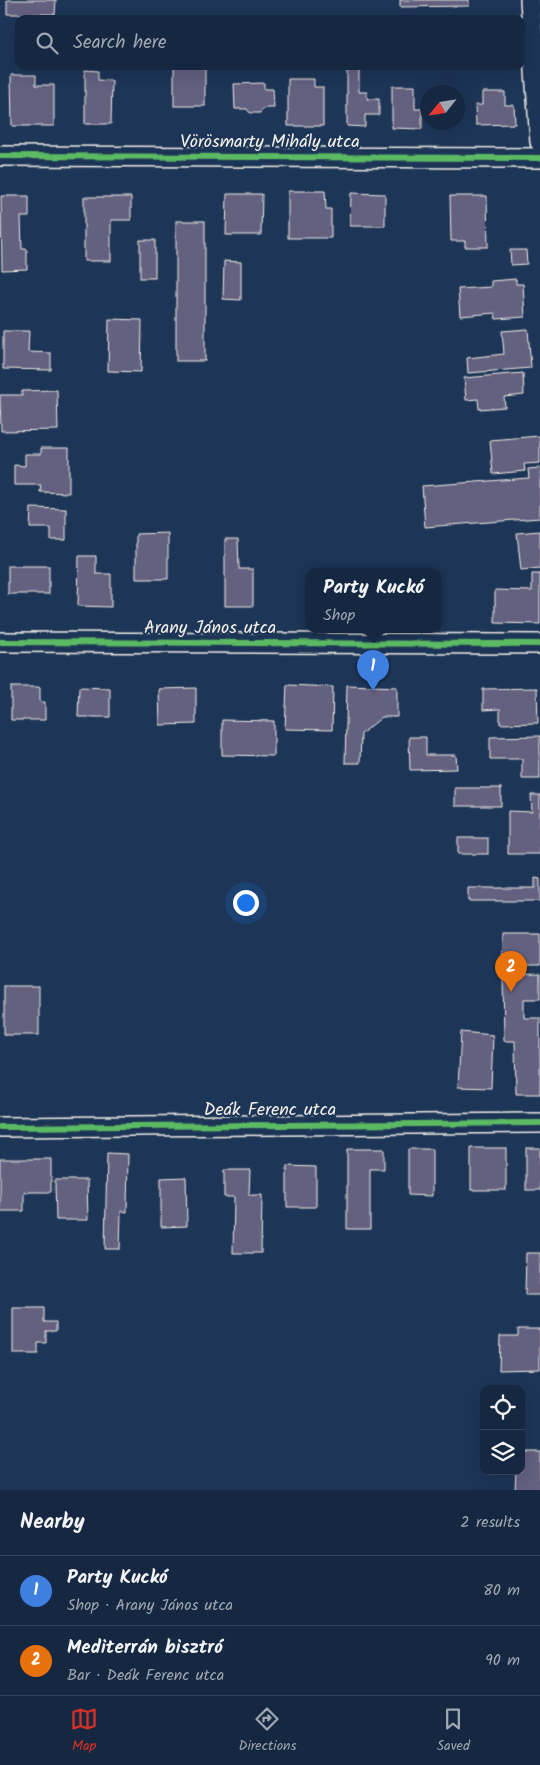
<!DOCTYPE html>
<html lang="en">
<head>
<meta charset="utf-8">
<style>
	body { margin:0; font-family:Kalam,sans-serif; background:#1f3048; color:#f1f3f6 }
	.controls { position:absolute; right:15px; bottom:15px; display:grid; overflow:hidden; border-radius:10px; box-shadow:0 5px 20px #0002 }
	.controls button { width:45px; height:45px; display:grid; place-items:center; padding:0; border:0; border-bottom:1px solid #35445a; background:#162841; color:#f1f3f6; font:25px sans-serif }
	.compass { position:absolute; left:420px; top:85px; width:45px; height:45px; border-radius:50%; background:#162841; box-shadow:0 5px 20px #0002; rotate:240deg }
	.you { position:absolute; left:245px; top:902px; width:18px; height:18px; margin:-12px; border:4px solid #fff; border-radius:50%; background:#1a73e8; box-shadow:0 0 0 8px #1a73e833 }
	.badge { display:grid; place-items:center; width:32px; height:32px; border-radius:50%; background:#d93025; color:#fff; font-size:16px; font-weight:700 }
	.pin { position:absolute; translate:-50% -41px; filter:drop-shadow(0 1px 2px #0008) }
	.pin::after { content:''; position:absolute; top:26px; width:18px; height:15px; background:inherit; clip-path:polygon(0 0,100% 0,50% 100%) }
	.popup { position:absolute; left:306px; top:568px; width:135px; height:65px; box-sizing:border-box; display:grid; place-content:center; border-radius:10px; background:#162841; filter:drop-shadow(0 1px 4px #0005); font-size:16px; white-space:nowrap; color:#9ea6b1 }
	.popup b { font-size:19px; color:#f1f3f6 }
	.popup::after { content:''; position:absolute; left:50%; top:100%; margin-left:-10px; border:10px solid transparent; border-top-color:#162841 }
	.list { margin:0; padding:0; list-style:none }
	h2 { display:flex; justify-content:space-between; align-items:center; height:65px; margin:0; padding:0 20px; font-size:21px }
	h2 small { font-size:16px; font-weight:400; color:#9ea6b1 }
	.list li { display:grid; grid-template-columns:32px 1fr auto; gap:15px; align-items:center; box-sizing:border-box; height:70px; padding:0 20px; border-top:1px solid #35445a }
	.list b { display:block; font-size:19px; white-space:nowrap }
	.list p { margin:0; font-size:16px; white-space:nowrap; color:#9ea6b1 }
	.list em { font-size:16px; font-style:normal; color:#9ea6b1 }
	.icon { flex:none; width:28px; height:28px; fill:none; stroke:currentColor; stroke-width:2; stroke-linecap:round; stroke-linejoin:round }
	.map { position:relative; flex:none; width:540px; height:1490px; overflow:hidden }
	.search { position:absolute; background:#162841; box-shadow:0 5px 20px #0002; left:15px; right:15px; top:15px; height:55px; display:flex; align-items:center; gap:12px; box-sizing:border-box; padding:0 18px; border-radius:10px; color:#9ea6b1; font-size:19px }
	.sheet { height:205px; background:#162841 }
	nav { display:flex; justify-content:space-around; align-items:center; box-sizing:border-box; height:70px; border-top:1px solid #35445a; background:#162841; font-size:14px; color:#9ea6b1 }
	nav a { display:grid; justify-items:center; gap:2px }
	nav .on { color:#d93025 }
	.map>svg:first-child { display:block }
	.building { fill:#646180; stroke:#f4f1e8 }
	.lines { fill:none; stroke-linecap:round; stroke-linejoin:round }
	.street-casing { stroke:#f4f1e8; stroke-width:22 }
	.street { stroke:#1d3557; stroke-width:19 }
	.cycleway-casing { stroke:#1d3557; stroke-width:9 }
	.cycleway { stroke:#5cba63; stroke-width:6 }
	.labels { text-anchor:middle; dominant-baseline:central; stroke-width:4.5; stroke-linejoin:round; paint-order:stroke }
	.street-label { font-size:18px; fill:#f4f1e8; stroke:#1d3557 }
</style>
</head>
<body>
<div class="map">
<svg width="540" height="1490" viewBox="0 0 540 1490">
	<rect width="100%" height="100%" fill="#1d3557"/>
	<filter id="ink" filterUnits="userSpaceOnUse"><feTurbulence type="fractalNoise" baseFrequency=".02" numOctaves="2"/><feDisplacementMap in="SourceGraphic" scale="10" xChannelSelector="R" yChannelSelector="G"/><feConvolveMatrix kernelMatrix="1 2 1 2 8 2 1 2 1" color-interpolation-filters="sRGB"/></filter>
	<g filter="url(#ink)">
		<g class="building">
			<polygon points="7,0 56,0 55,14 7,14"/>
			<polygon points="400,0 469,0 469,6 400,7"/>
			<rect x="174" y="66" width="31" height="40"/>
			<polygon points="347,66 359,66 359,92 367,92 367,99 379,99 379,115 365,115 365,127 347,126"/>
			<polygon points="85,70 98,71 98,80 112,81 111,124 85,124"/>
			<polygon points="11,75 36,75 36,85 54,85 54,126 12,126"/>
			<polygon points="288,79 314,79 314,87 323,87 323,126 288,126"/>
			<polygon points="264,83 264,89 273,89 274,108 264,108 260,113 250,113 247,109 235,109 234,84"/>
			<polygon points="392,86 415,86 415,109 422,109 422,129 392,128"/>
			<polygon points="482,92 505,92 505,105 514,105 515,124 476,125 475,105 482,105"/>
			<polygon points="288,191 325,191 326,209 331,209 331,238 288,238"/>
			<polygon points="351,193 385,194 385,226 350,226"/>
			<polygon points="227,194 262,194 261,235 226,235"/>
			<polygon points="1,196 29,196 29,217 21,217 22,249 27,249 27,269 2,270"/>
			<polygon points="450,196 487,196 488,247 465,247 465,241 451,241"/>
			<polygon points="84,197 131,197 131,220 111,220 111,261 84,261"/>
			<rect x="176" y="221" width="29" height="140"/>
			<rect x="140" y="240" width="15" height="38"/>
			<polygon points="510,250 526,250 527,264 511,265"/>
			<polygon points="224,261 241,262 241,300 223,299"/>
			<polygon points="516,279 516,284 523,284 525,317 496,319 495,313 460,316 458,289 491,287 491,281"/>
			<polygon points="109,319 142,320 141,372 108,371"/>
			<polygon points="528,329 531,368 468,373 467,358 504,354 502,331"/>
			<polygon points="3,331 29,331 28,352 51,353 51,370 3,369"/>
			<polygon points="523,373 524,395 504,397 505,407 479,409 478,399 466,400 464,378"/>
			<polygon points="57,390 58,430 1,431 0,395 22,395 22,391"/>
			<polygon points="540,436 540,463 524,464 525,471 493,474 490,440"/>
			<polygon points="41,448 69,448 69,493 40,492 41,485 14,485 14,465 25,466 25,454 41,454"/>
			<polygon points="540,468 540,518 425,527 422,486 529,478 528,469"/>
			<polygon points="31,508 66,509 66,540 51,540 51,528 30,528"/>
			<polygon points="540,531 540,568 521,570 517,533"/>
			<polygon points="168,533 168,579 136,579 136,534"/>
			<polygon points="225,539 238,539 239,569 253,569 253,606 225,606"/>
			<polygon points="79,556 96,556 96,574 111,574 111,607 78,606"/>
			<rect x="8" y="566" width="41" height="28"/>
			<polygon points="532,574 540,574 540,624 495,623 495,590 532,591"/>
			<polygon points="287,685 333,687 332,730 285,729"/>
			<polygon points="347,685 397,687 397,717 382,717 361,734 360,763 345,763"/>
			<polygon points="11,687 40,687 40,702 45,702 45,720 11,720"/>
			<polygon points="79,687 110,688 110,717 78,717"/>
			<polygon points="196,688 196,724 160,725 159,689"/>
			<polygon points="537,688 538,723 500,724 500,709 483,710 483,689"/>
			<polygon points="222,720 274,721 274,756 222,755"/>
			<polygon points="540,736 540,779 522,779 522,759 490,759 490,737"/>
			<polygon points="409,737 426,737 426,755 456,755 457,769 410,770"/>
			<rect x="455" y="788" width="46" height="18"/>
			<polygon points="531,795 540,795 540,854 508,854 508,811 532,812"/>
			<rect x="458" y="838" width="30" height="16"/>
			<polygon points="535,878 540,879 540,901 468,901 468,888 535,888"/>
			<polygon points="503,934 540,934 540,966 502,966"/>
			<polygon points="540,974 540,999 524,999 524,1018 540,1018 540,1094 516,1094 515,1041 504,1041 503,975"/>
			<rect x="4" y="986" width="35" height="49"/>
			<polygon points="461,1032 493,1035 491,1088 458,1087"/>
			<rect x="471" y="1148" width="35" height="42"/>
			<rect x="526" y="1148" width="14" height="42"/>
			<polygon points="347,1149 384,1149 384,1169 370,1169 370,1229 347,1229"/>
			<polygon points="408,1149 432,1149 432,1196 408,1195"/>
			<polygon points="107,1153 128,1154 127,1212 121,1211 120,1249 105,1249"/>
			<polygon points="0,1159 51,1159 51,1192 24,1192 24,1211 0,1211"/>
			<polygon points="287,1166 316,1167 316,1207 287,1207"/>
			<polygon points="224,1170 250,1170 249,1195 262,1195 261,1253 233,1253 234,1197 224,1197"/>
			<polygon points="186,1177 187,1226 161,1227 161,1178"/>
			<polygon points="55,1180 87,1180 88,1220 56,1220"/>
			<polygon points="526,1253 540,1253 540,1295 525,1295"/>
			<polygon points="13,1308 44,1308 44,1322 56,1322 56,1331 46,1331 46,1343 38,1343 38,1354 13,1354"/>
			<polygon points="518,1329 540,1329 540,1369 499,1370 500,1336 518,1336"/>
			<polygon points="521,1452 540,1452 540,1490 515,1490 516,1471 521,1471"/>
		</g>
		<g class="lines">
			<g class="street-casing">
				<g id="street">
					<polyline points="530,0 540,142"/>
					<polyline points="0,156 540,158"/>
					<polyline points="0,642 540,644"/>
					<polyline points="0,1127 540,1123"/>
				</g>
			</g>
			<use href="#street" class="street"/>
			<g class="cycleway-casing">
				<g id="cycleway">
					<polyline points="0,156 540,158"/>
					<polyline points="0,642 540,644"/>
					<polyline points="0,1127 540,1123"/>
				</g>
			</g>
			<use href="#cycleway" class="cycleway"/>
		</g>
	</g>
	<g class="labels">
		<g class="street-label">
			<text x="270" y="142">Vörösmarty Mihály utca</text>
			<text x="210" y="628">Arany János utca</text>
			<text x="270" y="1110">Deák Ferenc utca</text>
		</g>
	</g>
</svg>
<div class="controls">
<button><svg class="icon" aria-label="locate" viewBox="0 0 24 24"><circle cx="12" cy="12" r="6"/><path d="M12 2v4M12 18v4M2 12h4M18 12h4"/></svg></button>
<button><svg class="icon" aria-label="layers" viewBox="0 0 24 24"><path d="M12 4l9 5-9 5-9-5zM3 14l9 5 9-5"/></svg></button>
</div>
<svg class="compass" viewBox="-18 -18 36 36"><path d="M0-13l5 13h-10z" fill="#e53935"/><path d="M0 13l5-13h-10z" fill="#9ea6b1"/></svg>
<div class="you"></div>
<div class="pin badge" style="left:373px;top:691px;background:#3f7fe0">1</div>
<div class="popup"><b>Party Kuckó</b>Shop</div>
<div class="pin badge" style="left:511px;top:992px;background:#e8710a">2</div>
<div class="search"><svg class="icon" aria-label="search" viewBox="0 0 24 24"><circle cx="10" cy="10" r="6"/><path d="M15 15l6 6"/></svg>Search here</div>
</div>
<section class="sheet">
<h2>Nearby<small>2 results</small></h2>
<ul class="list">
<li><span class="badge" style="background:#3f7fe0">1</span><div><b>Party Kuckó</b><p>Shop · Arany János utca</p></div><em>80 m</em></li>
<li><span class="badge" style="background:#e8710a">2</span><div><b>Mediterrán bisztró</b><p>Bar · Deák Ferenc utca</p></div><em>90 m</em></li>
</ul>
</section>
<nav>
<a class="on"><svg class="icon" aria-label="map" viewBox="0 0 24 24"><path d="M3 6l6-2 6 2 6-2v14l-6 2-6-2-6 2zM9 4v14M15 6v14"/></svg>Map</a>
<a><svg class="icon" aria-label="directions" viewBox="0 0 24 24"><path d="M12 3l9 9-9 9-9-9zM9 14v-3h6M13 9l2 2-2 2"/></svg>Directions</a>
<a><svg class="icon" aria-label="saved" viewBox="0 0 24 24"><path d="M7 4h10v16l-5-4-5 4z"/></svg>Saved</a>
</nav>
</body>
</html>
